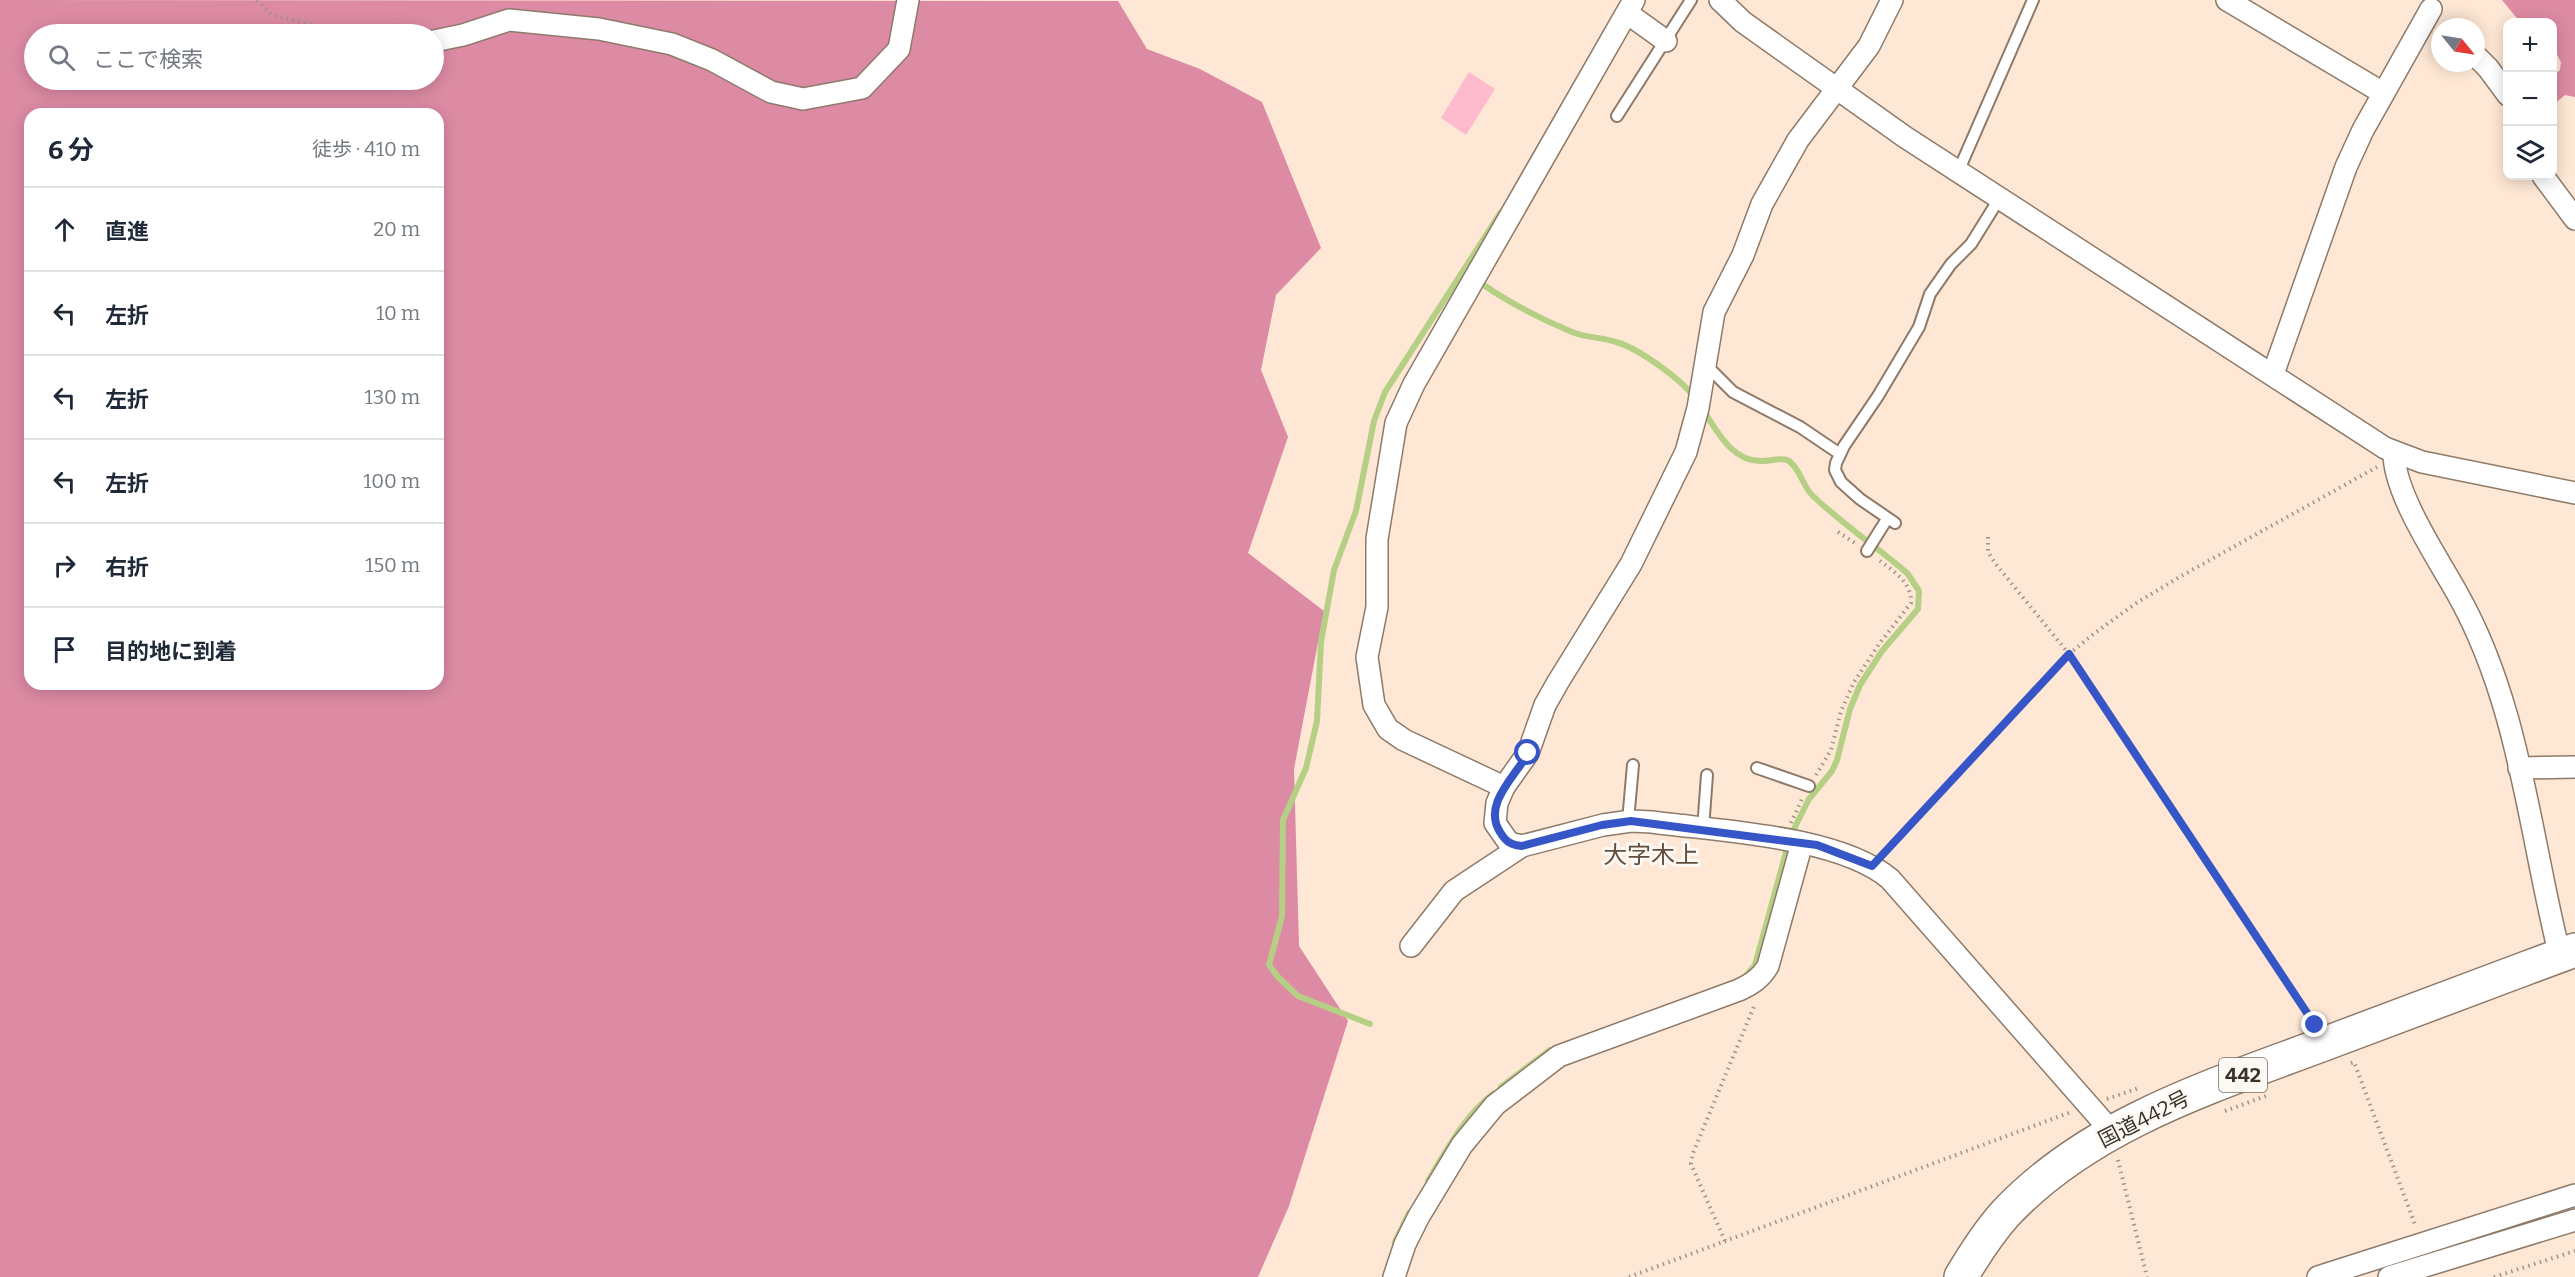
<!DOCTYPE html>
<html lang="ja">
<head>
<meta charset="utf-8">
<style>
	body { margin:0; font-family:Bitter,"Noto Sans JP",serif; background:#f6f6f7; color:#1f2937 }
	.controls { position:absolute; right:18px; top:18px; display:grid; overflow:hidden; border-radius:12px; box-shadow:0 3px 15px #0003 }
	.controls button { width:54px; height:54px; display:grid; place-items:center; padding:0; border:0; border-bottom:2px solid #e0e1e3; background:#fff; color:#1f2937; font:30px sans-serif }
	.compass { position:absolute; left:2431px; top:18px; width:54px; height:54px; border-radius:50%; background:#fff; box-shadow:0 3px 15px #0003; rotate:120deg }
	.stop { position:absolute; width:18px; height:18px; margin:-14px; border:4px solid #3656c7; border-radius:50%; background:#fff }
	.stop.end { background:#3656c7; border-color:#fff; box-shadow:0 2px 6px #0008 }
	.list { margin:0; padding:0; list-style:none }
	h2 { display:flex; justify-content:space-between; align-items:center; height:78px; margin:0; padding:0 24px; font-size:26px }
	h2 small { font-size:20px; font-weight:400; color:#747a83 }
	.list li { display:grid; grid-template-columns:39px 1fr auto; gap:18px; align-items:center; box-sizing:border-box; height:84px; padding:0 24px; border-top:2px solid #e0e1e3 }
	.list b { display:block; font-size:22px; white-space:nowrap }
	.list em { font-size:20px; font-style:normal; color:#747a83 }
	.icon { flex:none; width:33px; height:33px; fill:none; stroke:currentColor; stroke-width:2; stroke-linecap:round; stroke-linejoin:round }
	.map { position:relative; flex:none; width:2575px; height:1277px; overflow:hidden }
	.search { position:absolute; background:#fff; box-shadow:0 3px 15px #0003; left:24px; top:24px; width:420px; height:66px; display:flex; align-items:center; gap:15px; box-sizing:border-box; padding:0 21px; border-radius:33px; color:#747a83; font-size:22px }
	.panel { position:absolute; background:#fff; box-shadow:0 3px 15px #0003; left:24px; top:108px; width:420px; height:582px; border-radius:18px }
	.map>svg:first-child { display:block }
	.green { fill:#ffbbce }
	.forest { fill:#dd8ba4; fill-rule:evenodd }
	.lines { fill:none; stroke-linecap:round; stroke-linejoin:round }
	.stream { stroke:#b5d085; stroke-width:6 }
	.lane-casing { stroke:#8e7a69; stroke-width:14 }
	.street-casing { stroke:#8e7a69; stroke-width:24 }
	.highway-casing { stroke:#8e7a69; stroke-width:36 }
	.path { stroke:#a39385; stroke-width:4; stroke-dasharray:1.5 4.5; stroke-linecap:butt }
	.lane { stroke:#fff; stroke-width:10 }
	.street { stroke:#fff; stroke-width:21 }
	.highway { stroke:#fff; stroke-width:33 }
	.route { stroke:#3656c7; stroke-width:8 }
	.labels { text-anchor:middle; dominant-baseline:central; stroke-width:6; stroke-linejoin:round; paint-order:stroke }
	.shield { fill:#fcf8f4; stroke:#756e67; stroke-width:1.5 }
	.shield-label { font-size:20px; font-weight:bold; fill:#3b332b }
	.street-label { font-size:21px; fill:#3b332b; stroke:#fcf8f4 }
	.quarter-label { font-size:24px; fill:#614e3e; stroke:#fcf8f4 }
</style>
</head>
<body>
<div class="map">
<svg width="2575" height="1277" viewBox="0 0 2575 1277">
	<rect width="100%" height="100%" fill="#fee7d4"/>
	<polygon class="green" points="1469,72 1495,89 1466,135 1441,118"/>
	<g class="forest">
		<path d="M0 0 1118 1 1147 49 1200 69 1262 102 1321 248 1276 295 1261 370 1288 437 1248 553 1324 611 1294 769 1299 946 1348 1021 1289 1206 1258 1277H0ZM34 34H434V80H34ZM30 114H438V684H30Z"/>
		<polygon points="2502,0 2575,0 2575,97 2565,95 2553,105 2553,76 2560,70 2561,62 2553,47 2552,22 2520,22"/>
	</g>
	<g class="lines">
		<g class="stream">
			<path d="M1464 271C1497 296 1533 316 1572 332 1586 338 1602 337 1616 342 1638 348 1681 379 1694 397"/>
			<path d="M1703 410C1718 432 1732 462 1762 461 1770 461 1783 457 1789 461 1800 469 1803 486 1812 495 1842 524 1877 547 1908 574L1919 591 1918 609 1882 651 1860 685 1850 709 1837 760 1832 771 1809 799 1791 835"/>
			<polyline points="1745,977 1755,965 1788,845"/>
			<polyline points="1370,1024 1298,996 1278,977 1269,965 1282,916 1283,820 1306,768 1317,721 1321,642 1334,570 1356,511 1374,421 1385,392 1501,212"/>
			<polyline points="1501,1087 1550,1050"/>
			<path d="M1428 1181C1446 1151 1465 1115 1493 1094"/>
			<polyline points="1395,1242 1409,1213"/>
		</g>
		<g class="lane-casing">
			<g id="lane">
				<polyline points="1617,116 1691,0"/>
				<polyline points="1958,172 2033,0"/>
				<polyline points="1705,364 1733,392 1800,427 1840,454"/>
				<polyline points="1895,523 1860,499 1841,482 1835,470 1836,463 1844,446 1878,396 1919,327 1930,294 1951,264 1971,244 1999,199"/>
				<polyline points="1867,551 1887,519"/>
				<polyline points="1757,768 1809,786"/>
				<polyline points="1628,821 1633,765"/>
				<polyline points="1703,829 1707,775"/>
			</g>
		</g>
		<g class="street-casing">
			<g id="street">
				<polyline points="1720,0 1743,22 1905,137 2385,448 2422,462 2575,493"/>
				<polyline points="2227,0 2383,93"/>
				<polyline points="1627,13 1666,41"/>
				<polyline points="434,41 463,35 509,20 599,29 672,44 712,60 771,92 803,99 862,88 899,49 908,0"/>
				<polyline points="2476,56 2488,68 2508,95"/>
				<polyline points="2543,176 2575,219"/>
				<polyline points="2273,374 2346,167 2363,130 2431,9"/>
				<path d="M2394 452C2393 492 2437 557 2457 593 2520 704 2529 833 2560 956"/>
				<polyline points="2519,768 2575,767"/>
				<polyline points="1504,787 1404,740 1388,729 1374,705 1367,657 1377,607 1377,539 1396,423 1414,384 1634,0"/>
				<polyline points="1522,846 1509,843 1495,823 1497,803 1504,787 1528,753 1545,705 1558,682 1631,564 1686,452 1698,408 1714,312 1743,255 1762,204 1798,140 1869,46 1892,0"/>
				<path d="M1411 946 1454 891 1522 846 1603 825 1631 821 1652 822C1719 831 1839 836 1890 879L2112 1132"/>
				<path d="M1394 1277 1405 1244 1419 1216 1462 1145 1495 1105 1559 1056 1739 990C1752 984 1761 978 1768 966L1802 843"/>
				<polyline points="2318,1277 2575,1195"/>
				<polyline points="2389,1277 2575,1220"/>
			</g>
		</g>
		<g class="highway-casing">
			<path id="highway" d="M1961 1277C1974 1255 1988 1233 2005 1214 2089 1124 2212 1086 2324 1044 2407 1013 2491 981 2575 950"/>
		</g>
		<g class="path">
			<polyline points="257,0 271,14 328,29 352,31 401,25 415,34"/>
			<polyline points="1838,532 1855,543"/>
			<polyline points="1988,537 1988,552 1995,563 2069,654 2314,1022"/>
			<path d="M1816 775 1831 750 1841 711 1854 682 1879 644 1911 603C1912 582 1893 571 1879 560"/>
			<polyline points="1791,823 1803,797"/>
			<polyline points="1884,851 1983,748 2038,685 2069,654 2096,632 2138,602 2183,575 2377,467"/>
			<polyline points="2351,1063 2354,1062 2416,1227"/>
			<polyline points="2107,1099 2139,1088"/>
			<polyline points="2225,1111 2266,1096"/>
			<polyline points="2118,1160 2147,1277"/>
			<polyline points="1725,1241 1691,1164 1693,1153 1755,1004"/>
			<polyline points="1629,1277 2071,1112"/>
			<polyline points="2494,1277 2575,1251"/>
		</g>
		<use href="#lane" class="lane"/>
		<use href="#street" class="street"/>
		<use href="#highway" class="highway"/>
	</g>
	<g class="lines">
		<path class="route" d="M1528 753C1516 776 1482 804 1500 832 1506 842 1511 845 1522 846L1602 825 1631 821 1817 845 1872 866 2069 654 2315 1025"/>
	</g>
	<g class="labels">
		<rect class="shield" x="2219" y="1058" width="48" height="34" rx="4.5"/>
		<g class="shield-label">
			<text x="2243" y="1075">442</text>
		</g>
		<g class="street-label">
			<text transform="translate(2144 1119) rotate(-27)">国道442号</text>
		</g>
		<g class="quarter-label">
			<text x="1651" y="855">大字木上</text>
		</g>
	</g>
</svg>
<div class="controls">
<button>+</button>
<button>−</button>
<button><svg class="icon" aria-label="layers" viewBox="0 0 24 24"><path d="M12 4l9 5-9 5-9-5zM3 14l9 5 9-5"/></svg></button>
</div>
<svg class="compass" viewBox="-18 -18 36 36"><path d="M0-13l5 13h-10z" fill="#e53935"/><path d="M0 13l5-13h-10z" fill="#747a83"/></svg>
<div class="stop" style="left:1528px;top:753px"></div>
<div class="stop end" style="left:2315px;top:1025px"></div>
<div class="search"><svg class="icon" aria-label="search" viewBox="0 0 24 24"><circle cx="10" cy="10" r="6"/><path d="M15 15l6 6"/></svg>ここで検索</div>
<section class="panel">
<h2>6 分<small>徒歩 · 410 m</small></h2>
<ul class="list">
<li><svg class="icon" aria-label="ahead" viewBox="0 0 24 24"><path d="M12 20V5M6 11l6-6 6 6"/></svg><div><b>直進</b></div><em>20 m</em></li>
<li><svg class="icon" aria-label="left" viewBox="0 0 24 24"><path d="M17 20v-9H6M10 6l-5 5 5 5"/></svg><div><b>左折</b></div><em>10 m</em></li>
<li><svg class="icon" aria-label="left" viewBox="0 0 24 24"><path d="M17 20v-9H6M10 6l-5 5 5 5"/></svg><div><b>左折</b></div><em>130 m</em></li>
<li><svg class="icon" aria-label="left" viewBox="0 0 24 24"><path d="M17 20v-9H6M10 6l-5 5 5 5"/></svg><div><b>左折</b></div><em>100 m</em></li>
<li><svg class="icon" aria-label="right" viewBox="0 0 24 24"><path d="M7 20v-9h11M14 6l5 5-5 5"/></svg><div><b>右折</b></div><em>150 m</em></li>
<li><svg class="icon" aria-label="arrive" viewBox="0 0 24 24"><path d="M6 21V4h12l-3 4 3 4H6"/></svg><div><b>目的地に到着</b></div></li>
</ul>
</section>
</div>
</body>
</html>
